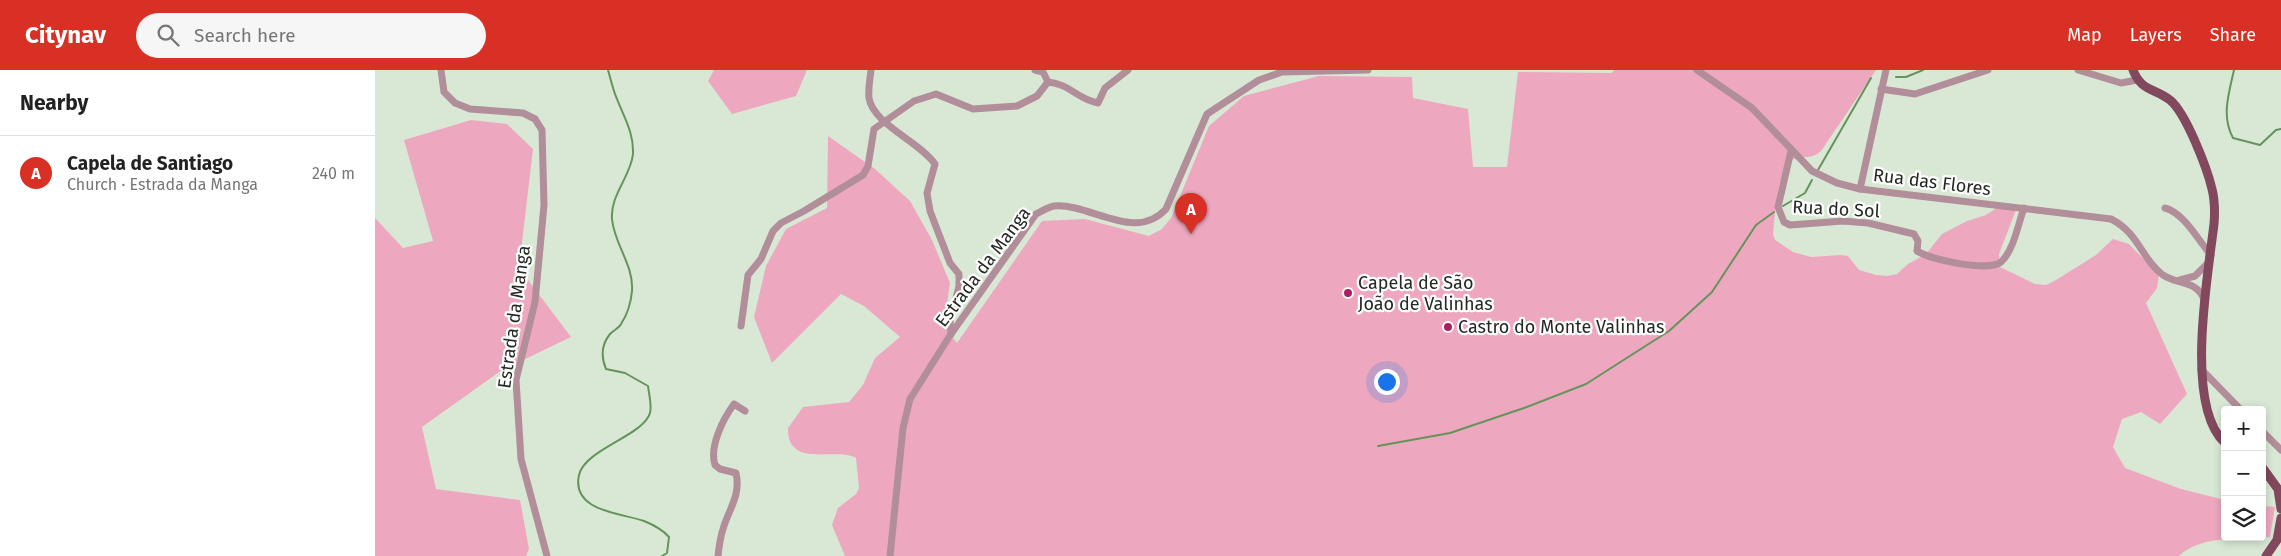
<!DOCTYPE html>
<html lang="en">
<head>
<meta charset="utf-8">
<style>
	body { margin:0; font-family:"Fira Sans",sans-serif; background:#f6f6f6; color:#222 }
	.controls { position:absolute; right:15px; bottom:15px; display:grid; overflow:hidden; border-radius:5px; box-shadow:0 2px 8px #0003 }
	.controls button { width:45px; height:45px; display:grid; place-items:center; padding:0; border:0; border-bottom:1px solid #e0e0e0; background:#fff; color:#222; font:25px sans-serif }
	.you { position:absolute; left:1011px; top:311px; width:18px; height:18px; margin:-12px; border:4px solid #fff; border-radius:50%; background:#1a73e8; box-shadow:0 0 0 8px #1a73e833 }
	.badge { display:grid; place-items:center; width:32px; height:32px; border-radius:50%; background:#d93025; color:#fff; font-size:16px; font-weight:700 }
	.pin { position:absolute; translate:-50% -41px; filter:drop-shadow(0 1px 2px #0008) }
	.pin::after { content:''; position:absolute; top:26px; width:18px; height:15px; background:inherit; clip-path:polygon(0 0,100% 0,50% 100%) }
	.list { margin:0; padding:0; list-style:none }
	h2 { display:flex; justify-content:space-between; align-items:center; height:65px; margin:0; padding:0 20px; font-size:21px }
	h2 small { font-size:16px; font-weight:400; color:#767676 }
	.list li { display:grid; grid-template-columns:32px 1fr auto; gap:15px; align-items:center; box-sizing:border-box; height:75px; padding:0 20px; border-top:1px solid #e0e0e0 }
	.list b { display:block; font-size:19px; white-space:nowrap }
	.list p { margin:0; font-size:16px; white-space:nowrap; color:#767676 }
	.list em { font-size:16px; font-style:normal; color:#767676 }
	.icon { flex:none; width:28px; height:28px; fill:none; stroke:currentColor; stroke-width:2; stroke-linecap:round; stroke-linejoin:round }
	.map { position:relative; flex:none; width:1906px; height:486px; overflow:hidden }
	header { display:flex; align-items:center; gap:30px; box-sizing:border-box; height:70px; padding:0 25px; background:#d93025; color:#fff }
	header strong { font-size:24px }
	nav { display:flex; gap:28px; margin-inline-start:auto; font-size:18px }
	.search { width:350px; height:45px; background:#f6f6f6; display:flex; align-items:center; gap:12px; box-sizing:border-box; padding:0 18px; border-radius:28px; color:#767676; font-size:19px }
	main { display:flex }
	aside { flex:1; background:#fff }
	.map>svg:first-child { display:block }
	.green { fill:#eda8bf }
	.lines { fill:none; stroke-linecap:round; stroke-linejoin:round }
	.stream { stroke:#64945b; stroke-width:2 }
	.minor { stroke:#b18e99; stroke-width:7 }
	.major { stroke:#82485d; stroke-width:9 }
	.poi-dot { fill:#aa1f62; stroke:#fff; stroke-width:2 }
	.labels { text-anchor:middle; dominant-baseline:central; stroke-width:4.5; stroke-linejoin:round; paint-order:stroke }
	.street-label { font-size:18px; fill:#242922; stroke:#fff }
	.poi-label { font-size:18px; fill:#242922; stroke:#fff; text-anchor:start }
</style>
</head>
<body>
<header>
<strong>Citynav</strong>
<div class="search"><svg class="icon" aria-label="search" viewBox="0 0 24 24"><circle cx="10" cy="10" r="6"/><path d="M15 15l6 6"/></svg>Search here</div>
<nav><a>Map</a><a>Layers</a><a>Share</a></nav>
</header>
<main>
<aside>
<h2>Nearby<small></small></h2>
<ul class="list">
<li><span class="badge">A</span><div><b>Capela de Santiago</b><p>Church · Estrada da Manga</p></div><em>240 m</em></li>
</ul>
</aside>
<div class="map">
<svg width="1906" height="486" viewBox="0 0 1906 486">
	<rect width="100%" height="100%" fill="#d9e8d5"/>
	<g class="green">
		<polygon points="339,0 432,0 421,26 357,44 333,11"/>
		<path d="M1239 0H1501L1446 81C1437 90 1427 85 1417 90 1402 99 1400 147 1398 164L1400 170 1418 182 1436 187 1466 185 1473 186 1484 200 1501 205 1512 206 1522 204 1533 194 1551 184 1567 164 1592 151 1611 145 1623 137 1641 140 1624 184 1625 197 1660 214 1671 215 1681 210 1721 185 1738 169 1754 174 1784 205 1782 218 1771 233 1812 324 1785 354 1766 342 1747 349 1738 377 1750 398 1806 419 1850 430V467H1887V436L1900 437 1895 467C1866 469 1826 465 1804 486H470L457 455 463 438 481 424 484 418 481 388C462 376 412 400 413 358L428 337 474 332 488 315 500 288 525 267 489 236 466 224 397 293 379 247 391 196 411 159 452 138 453 66 500 99 535 131 557 170 575 213 569 256 582 273 667 151 710 149 774 166 787 159 796 148 834 56 869 26 944 6 1037 7 1038 28 1093 39 1098 97H1132L1143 2 1237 3Z"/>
		<polygon points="96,50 132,54 158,79 144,198 196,267 127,300 47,357 61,419 145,430 154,479 151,486 0,486 0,148 28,178 58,171 29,70"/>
	</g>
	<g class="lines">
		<g class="stream">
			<path d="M233 0C236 10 238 20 242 29 249 47 259 63 258 84 256 106 235 125 237 149 239 174 259 195 257 221 256 232 252 245 246 254 244 258 239 260 235 264 226 275 226 287 231 299L250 303 273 316C274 324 277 336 275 343 268 366 210 379 204 405 196 442 247 443 269 451 279 455 287 459 294 467L292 483 287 486"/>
			<path d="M1859 0C1854 23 1846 46 1858 68L1885 75 1901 60 1906 59"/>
			<polyline points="1521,7 1531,7 1548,0"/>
			<polyline points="1443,100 1496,8"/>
			<polyline points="1408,136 1430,123 1437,110"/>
			<polyline points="1003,376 1075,363 1149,338 1211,314 1294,261 1337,222 1381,155 1399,142"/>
		</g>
		<g class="minor">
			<polyline points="66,0 69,22 80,33 95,39 148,43 160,49 167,60 169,135 160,232 141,310 146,389 172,486"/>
			<path d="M496 0C495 9 493 19 494 28 498 54 545 72 560 94L552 123 555 141 575 193 584 204V216L575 251 576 264"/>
			<polyline points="660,0 668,2 673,12"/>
			<path d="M1322 0 1377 38 1437 101 1462 113 1485 119 1736 149C1764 163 1767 190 1788 205 1803 215 1821 210 1829 229"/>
			<polyline points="1703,0 1746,13 1762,10"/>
			<polyline points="1506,19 1540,24 1613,0"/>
			<path d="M1416 81 1403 137 1409 152 1415 155 1468 151 1493 153 1539 164 1543 171 1542 181C1555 190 1614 202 1626 192 1639 180 1643 154 1649 138"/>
			<polyline points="1485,119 1511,0"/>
			<path d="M1790 138C1809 143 1823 170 1836 185"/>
			<polyline points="1805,210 1820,206 1833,193"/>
			<path d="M366 256 373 205 386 189 398 161 406 153 429 141 488 105 493 96 499 59 539 31 561 24 598 39 642 36 662 26 673 12C695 14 702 29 723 33L730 18 753 0"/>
			<polyline points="1826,299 1866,340"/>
			<polyline points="1887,361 1906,380"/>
			<path d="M343 486C344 477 345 468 348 459 354 439 366 425 361 403L345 399 340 395C334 377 348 349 359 334L370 341"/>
			<path d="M515 486 528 358 535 329 576 264 661 144C667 141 673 137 679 136 716 133 760 173 791 139L832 44 884 10 907 2 993 0"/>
		</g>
		<g class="major">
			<path d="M1758 0C1766 21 1779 18 1795 30 1811 43 1832 98 1837 119 1840 131 1840 142 1839 154 1833 205 1809 336 1850 373"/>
			<polyline points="1887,397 1903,419 1906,439"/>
			<polyline points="1891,486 1902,470 1906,448"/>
		</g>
	</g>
	<g class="poi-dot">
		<circle cx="973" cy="223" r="5"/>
		<circle cx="1073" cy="257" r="5"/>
	</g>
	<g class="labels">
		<g class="street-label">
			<text transform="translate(1557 112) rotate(7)">Rua das Flores</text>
			<text transform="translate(1461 139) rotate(3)">Rua do Sol</text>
			<text transform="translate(608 197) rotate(-53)">Estrada da Manga</text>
			<text transform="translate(139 247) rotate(-82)">Estrada da Manga</text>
		</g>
		<g class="poi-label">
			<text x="983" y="213">Capela de São<tspan x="983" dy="21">João de Valinhas</tspan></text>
			<text x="1083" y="257">Castro do Monte Valinhas</text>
		</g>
	</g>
</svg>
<div class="controls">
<button>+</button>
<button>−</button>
<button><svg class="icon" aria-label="layers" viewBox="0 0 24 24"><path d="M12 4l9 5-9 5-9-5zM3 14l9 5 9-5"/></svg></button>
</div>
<div class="you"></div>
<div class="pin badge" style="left:816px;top:164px">A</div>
</div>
</main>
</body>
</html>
